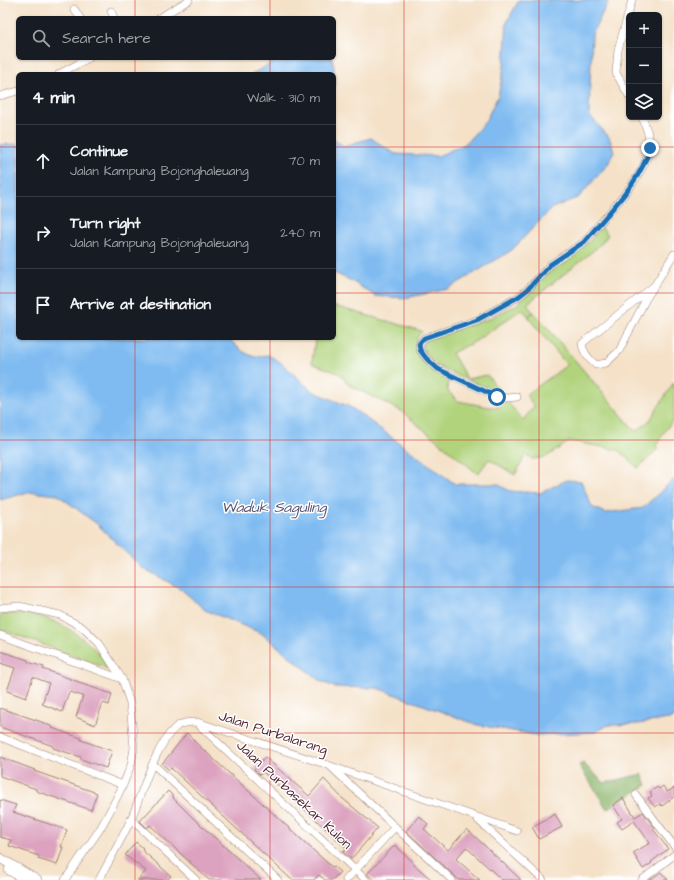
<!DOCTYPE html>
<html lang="en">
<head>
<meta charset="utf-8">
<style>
	body { margin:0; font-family:"Architects Daughter",sans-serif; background:#242831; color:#f1f3f6 }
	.controls { position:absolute; right:12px; top:12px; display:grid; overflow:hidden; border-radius:6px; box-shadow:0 1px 3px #0004 }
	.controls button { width:36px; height:36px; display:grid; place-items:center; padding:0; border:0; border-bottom:1px solid #363941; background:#171b24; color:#f1f3f6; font:20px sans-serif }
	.stop { position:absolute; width:12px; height:12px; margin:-9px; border:3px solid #1f6fb2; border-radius:50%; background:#fff }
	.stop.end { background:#1f6fb2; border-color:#fff; box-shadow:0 1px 4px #0008 }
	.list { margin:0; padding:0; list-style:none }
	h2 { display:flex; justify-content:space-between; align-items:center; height:52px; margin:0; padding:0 16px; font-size:17px }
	h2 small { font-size:13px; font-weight:400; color:#9ea1a6 }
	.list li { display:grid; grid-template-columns:26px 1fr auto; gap:12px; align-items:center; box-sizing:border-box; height:72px; padding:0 16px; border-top:1px solid #363941 }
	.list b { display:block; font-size:15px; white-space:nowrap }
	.list p { margin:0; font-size:13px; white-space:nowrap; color:#9ea1a6 }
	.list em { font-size:13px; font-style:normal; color:#9ea1a6 }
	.icon { flex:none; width:22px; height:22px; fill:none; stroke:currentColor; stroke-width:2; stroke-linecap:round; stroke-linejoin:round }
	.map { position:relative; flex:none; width:674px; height:880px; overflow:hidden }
	.search { position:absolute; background:#171b24; box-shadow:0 1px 3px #0004; left:16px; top:16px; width:320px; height:44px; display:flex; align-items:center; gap:10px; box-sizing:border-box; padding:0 14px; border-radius:6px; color:#9ea1a6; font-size:15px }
	.panel { position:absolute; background:#171b24; box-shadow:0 1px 3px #0004; left:16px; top:72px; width:320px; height:268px; border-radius:6px }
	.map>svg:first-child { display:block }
	.green { fill:#b0d37b; stroke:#7d7953 }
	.forest { fill:#8cb56b; stroke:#6b6a4b }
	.water { fill:#7fbbf1; stroke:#646d8e }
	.building { fill:#dca2bf }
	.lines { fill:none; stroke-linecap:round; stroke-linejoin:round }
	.minor-casing { stroke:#9f8079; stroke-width:8 }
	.tertiary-casing { stroke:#9f8079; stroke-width:10 }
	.minor { stroke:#fff; stroke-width:7 }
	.tertiary { stroke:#fff; stroke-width:9 }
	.route { stroke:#1f6fb2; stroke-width:5 }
	.grid { fill:none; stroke:#d62828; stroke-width:1; stroke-opacity:0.55 }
	.labels { text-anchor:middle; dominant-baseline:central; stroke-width:3; stroke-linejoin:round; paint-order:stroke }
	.street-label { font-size:14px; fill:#4a1f2b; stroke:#fff }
	.water-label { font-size:15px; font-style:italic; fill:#5d5670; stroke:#fff }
</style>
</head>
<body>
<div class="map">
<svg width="674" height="880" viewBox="0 0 674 880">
	<rect width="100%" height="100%" fill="#fff"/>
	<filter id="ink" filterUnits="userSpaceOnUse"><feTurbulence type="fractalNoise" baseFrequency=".025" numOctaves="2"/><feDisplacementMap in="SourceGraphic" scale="8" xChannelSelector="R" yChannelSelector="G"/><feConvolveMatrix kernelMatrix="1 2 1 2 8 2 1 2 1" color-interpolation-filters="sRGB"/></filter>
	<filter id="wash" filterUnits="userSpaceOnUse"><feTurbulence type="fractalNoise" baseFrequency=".012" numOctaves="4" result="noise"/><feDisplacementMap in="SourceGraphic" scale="16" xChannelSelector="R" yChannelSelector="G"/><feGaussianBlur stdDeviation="0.9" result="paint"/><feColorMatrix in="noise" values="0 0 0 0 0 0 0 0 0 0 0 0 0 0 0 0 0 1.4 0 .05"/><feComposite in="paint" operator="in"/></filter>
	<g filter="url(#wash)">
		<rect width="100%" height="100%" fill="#f4e1c7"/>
		<g class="green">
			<polygon points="601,227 608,235 599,246 527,304 533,312 528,316 522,309 476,341 452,353 467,379 487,375 504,396 439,367 425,353 422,344 427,339 486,320 516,305 552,270 589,242"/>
			<path d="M334 306 422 331C421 333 417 336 417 339 412 355 438 371 449 379L447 390 458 401 489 407H501L506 400 523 420 534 406 526 395 567 365 528 317 534 312 636 432 650 420 674 382V419L664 432 656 446 658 449 638 468 618 450 570 441 546 457 532 459 526 455 515 475 489 459 478 474 401 411 349 385 340 374 312 363 315 338H334Z"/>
			<path d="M8 614C19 614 32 614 42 617 66 624 98 646 109 669L0 629V615Z"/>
		</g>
		<polygon class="forest" points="583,763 604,783 642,774 647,785 607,809 579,765"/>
		<g class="water">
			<polygon points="519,0 609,0 592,34 589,115 609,137 614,151 608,164 579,197 552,208 512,250 448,289 405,298 375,296 350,280 334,273 334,139 343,146 371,138 395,154 438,156 465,144 485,122 498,96 504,67 507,22"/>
			<path d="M281 58H332C334 68 337 80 334 89V74H252Z"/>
			<polygon points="18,144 18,338 231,338 231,341 242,351 254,357 268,355 280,362 312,391 352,408 455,484 497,484 510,491 540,493 567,480 581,481 592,507 605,513 643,508 674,479 674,718 638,724 608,725 596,732 536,735 478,725 377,688 334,687 320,681 261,633 205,610 181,589 141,567 97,524 58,495 29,492 0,500 0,145"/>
		</g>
		<g id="blocks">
			<g class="building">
				<polygon points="0,651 28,660 28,662 44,667 43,669 79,682 79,683 112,694 109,705 103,703 95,725 76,717 83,696 69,692 62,712 42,704 49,683 33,677 26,698 7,691 15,668 0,663"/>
				<polygon points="0,708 39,721 53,727 52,728 81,738 81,740 112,751 106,768 81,759 81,757 53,748 53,746 0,727"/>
				<polygon points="187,733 194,740 194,741 313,850 332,867 333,866 340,872 332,880 325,880 319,875 314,880 292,880 171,768 169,770 162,764"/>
				<polygon points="0,757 35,770 34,771 97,793 91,810 36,791 36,789 0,776"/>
				<polygon points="265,757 309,796 324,779 342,798 378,828 351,859 343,852 347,849 295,800 263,772 260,775 254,769"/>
				<polygon points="663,786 667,792 674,788 674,797 662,806 660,804 655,807 648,798 652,796 650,792 657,787 659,789"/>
				<polygon points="168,791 174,797 173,798 192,817 261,880 209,880 150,825 147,828 140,821"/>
				<polygon points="623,798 635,817 643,812 655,828 653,829 668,849 651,862 652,863 643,869 633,853 650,843 634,821 622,829 617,822 622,819 613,805"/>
				<polygon points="0,800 16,805 13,812 67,830 61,847 63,847 57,865 38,859 39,856 9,846 11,840 0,837"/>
				<polygon points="555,814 562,827 539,839 532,827"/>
				<polygon points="419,816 428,824 424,829 448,850 467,829 521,880 502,880 466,847 456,859 480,880 459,880 406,831"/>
				<polygon points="136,842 143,848 142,850 171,876 167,880 138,880 146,871 125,855"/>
				<polygon points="395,845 413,862 412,863 432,880 374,880 367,874"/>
				<polygon points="661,872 668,880 650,880"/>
			</g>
		</g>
	</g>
	<g filter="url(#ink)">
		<use href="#blocks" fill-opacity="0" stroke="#9f8079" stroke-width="1"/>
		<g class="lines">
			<g class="minor-casing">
				<g id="minor">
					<polyline points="74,9 80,18"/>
					<polyline points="111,11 114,18"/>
					<polyline points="159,18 189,0"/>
					<polyline points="59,74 89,58"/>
					<polyline points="0,96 18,91"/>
					<polyline points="629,96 616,73 618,50 632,0"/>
					<path d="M655 285 585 341 582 344C583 353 590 360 596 365L606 363 619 351 646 299 674 254"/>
					<path d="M517 397 508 398 497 397 438 369 426 358 420 350 419 345 424 338 477 320 518 297 527 290 551 264 584 242 590 235C608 213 644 177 649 150 651 139 646 127 642 117"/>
					<polyline points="0,608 19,606 60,615 82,627 99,643 122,679 130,703 134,748 131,765 123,785 111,809 100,829 65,880"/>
					<polyline points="0,635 122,679"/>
					<polyline points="199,725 366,880"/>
					<polyline points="0,737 123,785"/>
					<polyline points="153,764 278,880"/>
					<polyline points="331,767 452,880"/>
					<polyline points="636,795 674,846"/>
					<polyline points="131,819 196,880"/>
					<polyline points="478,820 543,880"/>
					<path d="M99 880C110 859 122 839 132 817 142 792 156 744 176 727 182 722 190 722 197 722L328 765 517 831"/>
					<polyline points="346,880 395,827"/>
					<polyline points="642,880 674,855"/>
				</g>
			</g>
			<g class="tertiary-casing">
				<g id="tertiary">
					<polyline points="0,858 37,880"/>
					<polyline points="9,870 25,880"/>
				</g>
			</g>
			<use href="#minor" class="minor"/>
			<use href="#tertiary" class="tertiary"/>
		</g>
	</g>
	<g class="lines" filter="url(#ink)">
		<path class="route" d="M497 397 438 369 426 358 420 350 419 344 424 338 477 320 518 297 527 290 551 264 584 242 590 235C612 208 640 182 650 148"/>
	</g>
	<path class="grid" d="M135 0V18M270 0V18M404 0V880M539 0V880M135 58V74M270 58V74M0 147H18M334 147H674M0 293H18M334 293H674M135 338V880M270 338V880M0 440H674M0 587H674M0 733H674"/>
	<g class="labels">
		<g class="street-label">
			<text transform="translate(273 733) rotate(18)">Jalan Purbalarang</text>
			<text transform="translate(294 795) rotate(43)">Jalan Purbasekar Kulon</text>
		</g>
		<g class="water-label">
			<text x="274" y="507">Waduk Saguling</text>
		</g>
	</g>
</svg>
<div class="controls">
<button>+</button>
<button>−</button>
<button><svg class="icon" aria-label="layers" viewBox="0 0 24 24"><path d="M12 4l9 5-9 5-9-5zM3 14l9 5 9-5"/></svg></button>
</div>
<div class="stop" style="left:497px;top:397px"></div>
<div class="stop end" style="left:650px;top:148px"></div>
<div class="search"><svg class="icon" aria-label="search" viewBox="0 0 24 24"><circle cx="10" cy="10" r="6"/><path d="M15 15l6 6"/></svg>Search here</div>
<section class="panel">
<h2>4 min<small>Walk · 310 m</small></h2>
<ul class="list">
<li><svg class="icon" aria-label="ahead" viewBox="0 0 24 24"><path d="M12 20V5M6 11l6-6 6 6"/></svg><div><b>Continue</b><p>Jalan Kampung Bojonghaleuang</p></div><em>70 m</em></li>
<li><svg class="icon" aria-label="right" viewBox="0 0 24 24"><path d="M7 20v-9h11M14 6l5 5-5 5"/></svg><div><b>Turn right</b><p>Jalan Kampung Bojonghaleuang</p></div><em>240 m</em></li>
<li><svg class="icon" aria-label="arrive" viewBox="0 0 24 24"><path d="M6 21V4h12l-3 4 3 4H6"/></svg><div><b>Arrive at destination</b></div></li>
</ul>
</section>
</div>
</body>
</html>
